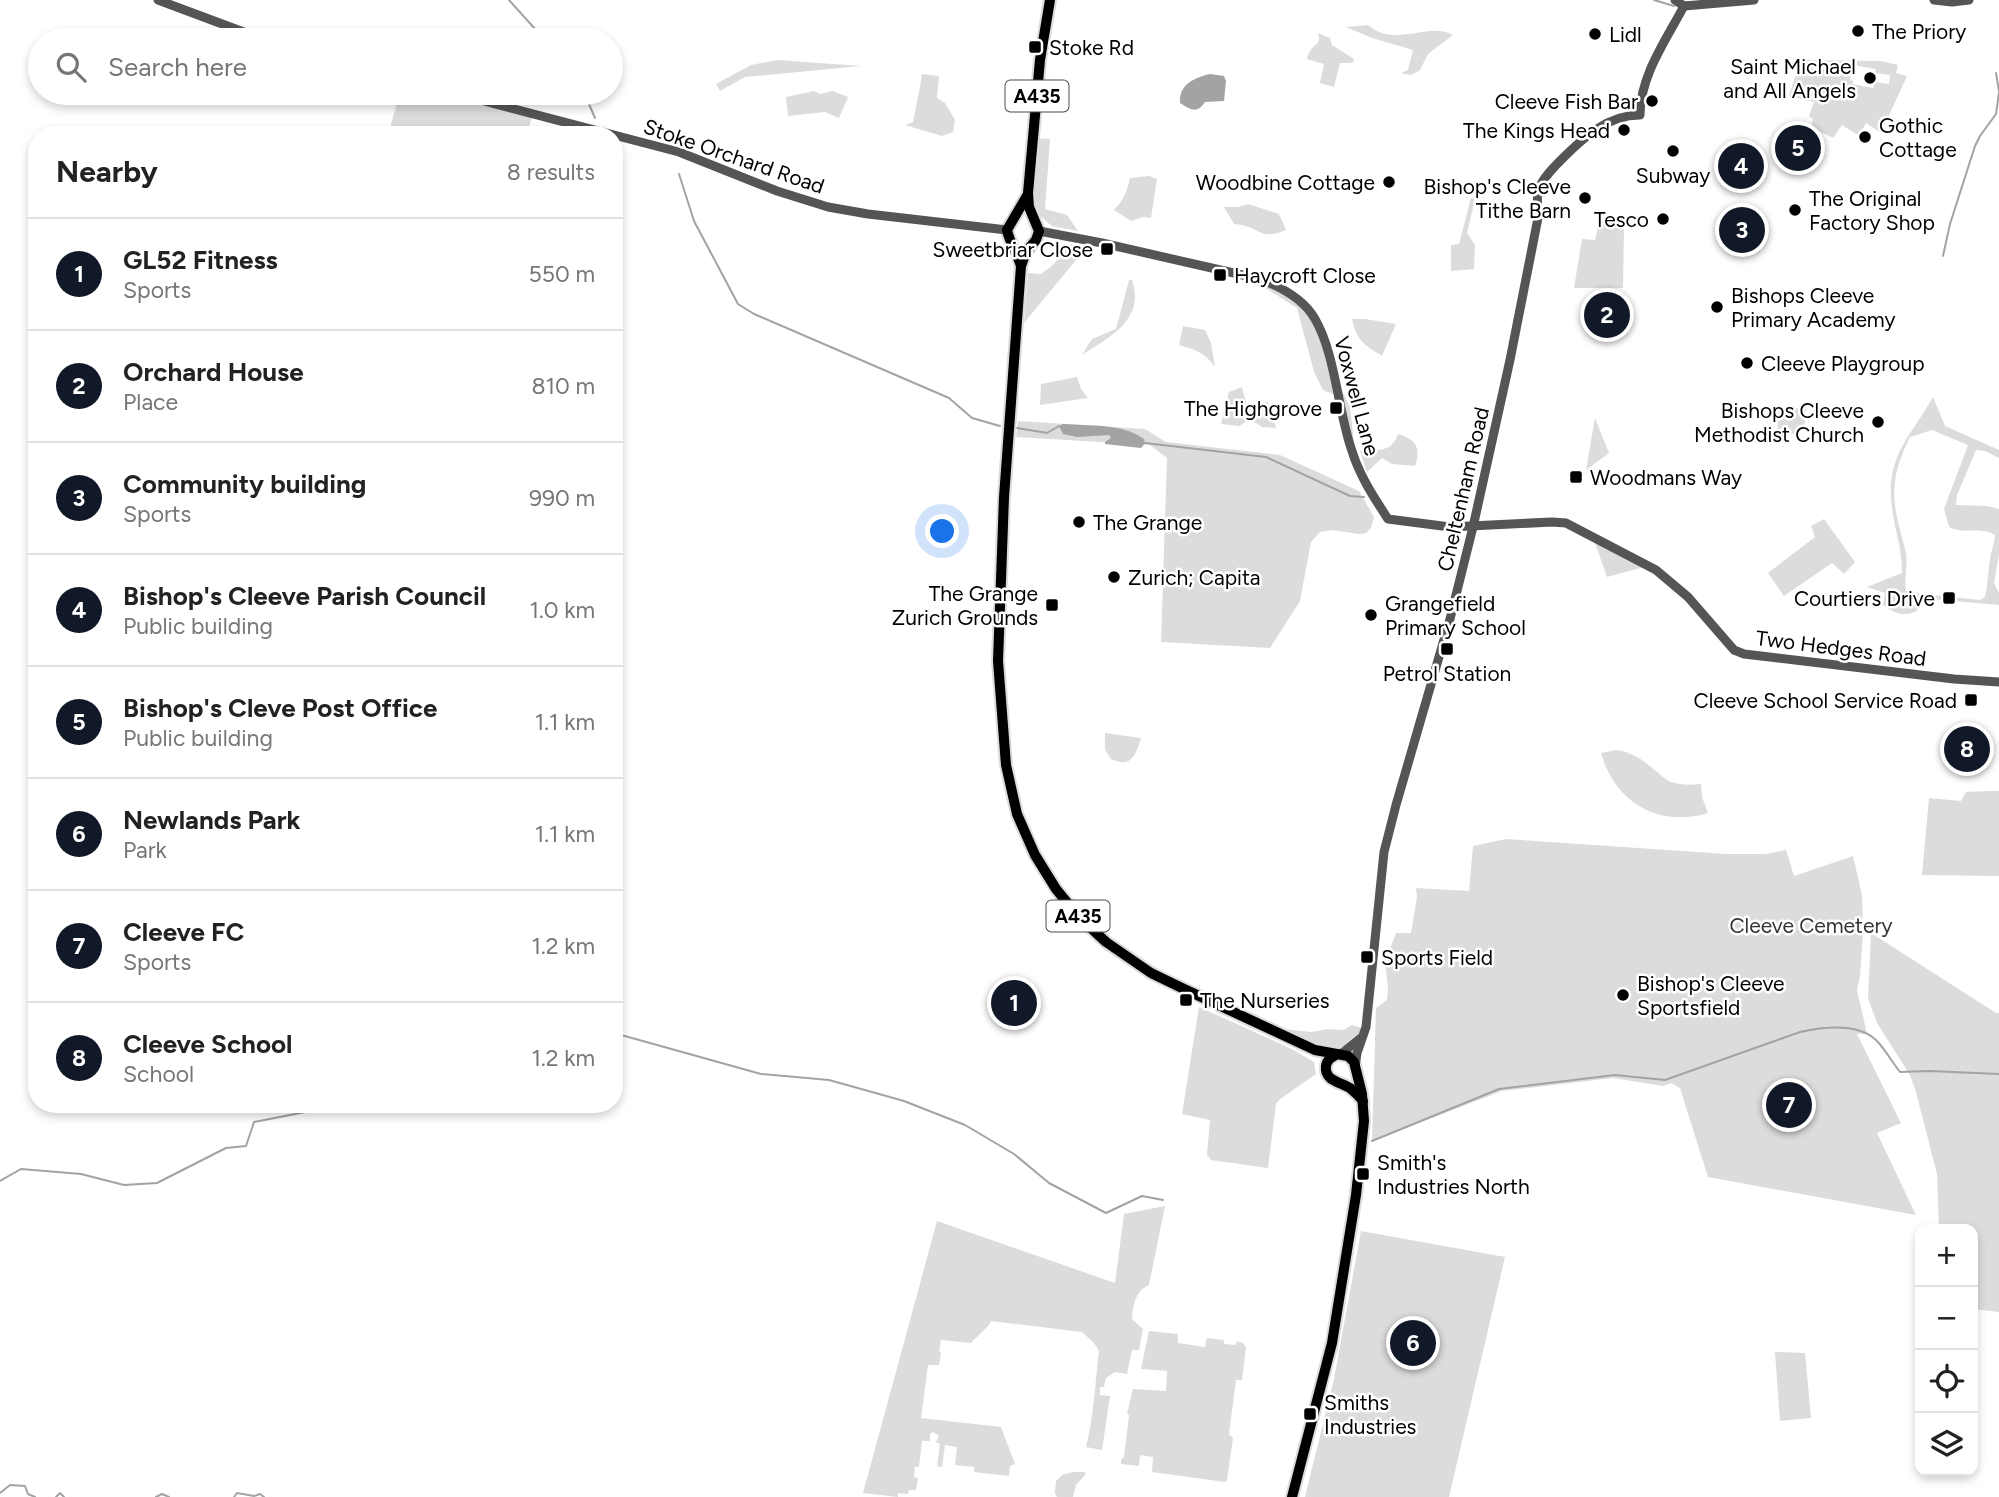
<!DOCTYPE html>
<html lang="en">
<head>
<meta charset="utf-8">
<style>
	body { margin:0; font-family:Figtree,sans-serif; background:#f2f2f2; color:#222 }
	.controls { position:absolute; right:21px; bottom:21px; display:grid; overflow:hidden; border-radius:14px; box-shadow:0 4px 10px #0003 }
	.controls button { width:63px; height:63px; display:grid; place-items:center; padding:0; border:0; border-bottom:2px solid #e0e0e0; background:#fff; color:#222; font:35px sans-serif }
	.you { position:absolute; left:943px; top:532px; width:24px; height:24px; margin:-18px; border:5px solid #fff; border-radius:50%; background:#1a73e8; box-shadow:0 0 0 10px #1a73e833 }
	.badge { display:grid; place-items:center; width:46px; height:46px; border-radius:50%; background:#111827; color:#fff; font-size:23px; font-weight:700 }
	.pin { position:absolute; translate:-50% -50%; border:4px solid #fff; box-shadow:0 2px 7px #0006 }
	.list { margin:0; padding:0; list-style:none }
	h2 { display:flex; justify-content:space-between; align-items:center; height:91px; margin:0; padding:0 28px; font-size:30px }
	h2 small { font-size:23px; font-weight:400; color:#767676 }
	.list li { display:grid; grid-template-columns:46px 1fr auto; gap:21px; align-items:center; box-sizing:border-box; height:112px; padding:0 28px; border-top:2px solid #e0e0e0 }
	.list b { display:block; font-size:26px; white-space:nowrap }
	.list p { margin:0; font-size:23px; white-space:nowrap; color:#767676 }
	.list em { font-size:23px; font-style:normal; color:#767676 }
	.icon { flex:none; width:38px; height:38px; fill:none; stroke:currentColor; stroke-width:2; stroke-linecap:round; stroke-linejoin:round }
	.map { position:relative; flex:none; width:1999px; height:1497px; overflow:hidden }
	.search { position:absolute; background:#fff; box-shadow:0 4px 10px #0003; left:28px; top:28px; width:595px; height:77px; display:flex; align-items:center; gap:18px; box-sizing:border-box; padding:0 24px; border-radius:38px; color:#767676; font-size:26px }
	.panel { position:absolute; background:#fff; box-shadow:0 4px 10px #0003; left:28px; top:126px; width:595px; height:987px; border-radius:28px }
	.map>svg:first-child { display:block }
	.green { fill:#dcdcdc; fill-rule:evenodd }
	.water { fill:#a3a3a3 }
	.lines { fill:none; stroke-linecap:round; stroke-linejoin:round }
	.stream { stroke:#a3a3a3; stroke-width:2 }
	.major-casing { stroke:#dbdbdb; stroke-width:14 }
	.minor { stroke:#555; stroke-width:9 }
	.major { stroke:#000; stroke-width:10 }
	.poi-dot { fill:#000; stroke:#fff; stroke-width:2.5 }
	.labels { text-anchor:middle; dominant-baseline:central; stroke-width:5; stroke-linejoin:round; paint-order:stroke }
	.shield { fill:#fff; stroke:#4c4c4c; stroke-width:2 }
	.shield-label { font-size:19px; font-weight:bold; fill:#000 }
	.poi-label { font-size:21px; fill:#000; stroke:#fff; text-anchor:start }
	.street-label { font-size:21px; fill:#000; stroke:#fff }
	.park-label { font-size:21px; fill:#333; stroke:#fff }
</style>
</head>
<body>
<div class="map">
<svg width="1999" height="1497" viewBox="0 0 1999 1497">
	<rect width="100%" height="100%" fill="#fff"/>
	<g class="green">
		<path d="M1368 25C1396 49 1428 21 1453 35L1428 54 1420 70 1411 75 1401 73 1408 70 1413 50 1372 38 1346 27Z"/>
		<path d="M1318 33 1330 38 1332 45 1354 59 1353 63H1340L1334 87 1320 83 1324 64 1307 59C1307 58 1309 52 1310 51 1315 44 1322 43 1318 33Z"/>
		<polygon points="777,60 861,66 745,77 720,91 716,84 751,65"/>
		<path d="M1804 60 1881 61 1898 65 1896 73 1907 76 1881 133 1866 123 1859 136 1842 125 1833 138 1811 127 1813 119 1809 116 1814 102 1789 96 1795 77ZM1853 65 1876 69 1875 73 1890 75 1889 84 1875 82 1873 88 1853 84V81L1850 80Z"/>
		<path d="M922 74 939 76 937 98 945 103 955 120 953 132 942 136 905 125 913 122C916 105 920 90 922 74Z"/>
		<polygon points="814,91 820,94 833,91 848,97 839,118 825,112 788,116 786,97"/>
		<polygon points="400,93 430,93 532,118 526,135 388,135"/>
		<polygon points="1033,138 1050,139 1045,209 1067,215 1078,231 1052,226 1029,207"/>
		<path d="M1149 176 1157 179 1151 218 1143 217 1131 221 1114 210C1124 200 1127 191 1130 178Z"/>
		<polygon points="1471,198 1475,199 1467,233 1475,245 1474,269 1451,271 1451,245 1459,244"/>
		<path d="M1248 204 1279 214 1286 230C1259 242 1259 225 1234 224L1224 207H1238Z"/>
		<polygon points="1600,217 1607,219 1606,227 1624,229 1623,288 1574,288 1582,239 1595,240"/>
		<polygon points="1071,244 1086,248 1024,323 1028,273 1041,274 1052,266"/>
		<polygon points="1260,279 1281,287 1315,318 1332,370 1350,407 1356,461 1338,396 1323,390 1314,372 1297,308 1259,284"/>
		<path d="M1129 280H1132C1145 320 1111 336 1082 355L1092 339 1116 329Z"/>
		<path d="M1352 319H1365L1396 324 1382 356C1363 344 1357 341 1352 319Z"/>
		<path d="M1183 326 1205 330 1211 343 1215 367C1204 352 1196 350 1179 345Z"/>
		<polygon points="1077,377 1081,389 1088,398 1040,405 1041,384"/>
		<polygon points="1242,387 1247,406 1268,402 1276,428 1262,427 1250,419 1239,426 1221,424 1229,392"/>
		<path d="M1933 397 1945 426 1999 450V458L1985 451 1976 450 1957 495 1956 505 1987 506 1999 509V554L1994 583 1999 593V605L1920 598 1917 611C1903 617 1896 614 1883 605L1885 593 1867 587 1902 573C1902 547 1895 532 1892 508 1885 456 1910 438 1933 397ZM1932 430 1968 445 1944 509 1949 527C1963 535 1980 526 1995 535 1995 543 1991 551 1990 559 1988 572 1988 584 1985 597L1980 600 1913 593 1906 591C1904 578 1908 566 1906 553 1904 544 1901 535 1899 526 1890 491 1894 469 1910 437Z"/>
		<path d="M1779 407 1806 409C1804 435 1804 435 1777 433Z"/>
		<polygon points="1595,418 1609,453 1586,470"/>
		<polygon points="1018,421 1145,429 1166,442 1280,455 1359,491 1374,517 1371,528 1366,533 1359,534 1332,530 1320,532 1311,542 1300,601 1270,648 1161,642 1167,458 1150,445 1016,437"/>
		<path d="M1398 434C1415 439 1422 447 1415 466L1392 464 1382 458 1367 472 1360 451C1377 449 1391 454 1398 434Z"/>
		<polygon points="1824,519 1855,562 1844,574 1832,563 1784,596 1768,573 1815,537 1811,526"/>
		<polygon points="1593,537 1648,566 1607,577"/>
		<path d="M1105 733 1141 738C1136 754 1132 769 1111 759L1105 750Z"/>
		<path d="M1616 750C1636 752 1651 767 1663 777 1672 786 1689 785 1701 784L1702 797 1708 813C1659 828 1615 803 1601 753Z"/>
		<polygon points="1990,791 1999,791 1999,876 1922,875 1929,798 1961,801 1966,792"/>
		<polygon points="1506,839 1726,854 1766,854 1786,850 1794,876 1853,856 1862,895 1863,932 1860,977 1857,990 1867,1034 1857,1034 1901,1123 1877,1133 1916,1215 1708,1177 1680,1088 1671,1083 1663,1086 1613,1078 1502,1091 1372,1141 1376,1008 1387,1000 1388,988 1385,962 1396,933 1411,933 1417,897 1416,888 1469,891 1473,846"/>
		<polygon points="1871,933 1996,1013 1999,1013 1999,1312 1973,1309 1973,1229 1939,1229 1937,1174 1916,1092 1910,1075 1877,1023 1868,998"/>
		<polygon points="1199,1007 1290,1048 1314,1062 1316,1074 1280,1099 1276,1104 1268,1168 1211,1160 1207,1155 1210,1120 1182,1114"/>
		<path d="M1352 1025 1362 1028C1346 1064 1308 1042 1284 1031V1029L1311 1032 1328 1029 1343 1030Z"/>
		<path d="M1165 1206 1149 1285C1135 1291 1133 1306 1132 1319L1143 1329 1139 1350H1132L1127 1374 1115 1372 1106 1378 1104 1387H1100V1395L1110 1396 1102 1450 1086 1447C1094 1416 1095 1383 1099 1351L1094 1343 1082 1332 991 1321C989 1327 976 1337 971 1343L941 1340 939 1352 941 1353 939 1365H928L921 1418 1001 1427 1015 1464 1010 1466 1009 1476 974 1472V1467L955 1465 957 1447 945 1445 942 1467 937 1466 940 1444 936 1442 939 1436 933 1432 930 1434V1441H922L919 1467H915L914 1477 918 1478 916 1490H909L908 1494 898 1493V1497L863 1493 937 1221 1115 1283 1124 1214Z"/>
		<polygon points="1361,1231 1505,1257 1449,1497 1305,1497 1334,1379"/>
		<polygon points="1149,1331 1178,1334 1178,1343 1205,1347 1207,1338 1224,1340 1224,1344 1236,1345 1237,1341 1243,1343 1246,1347 1242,1380 1236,1380 1229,1434 1233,1438 1227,1480 1225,1482 1152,1472 1153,1457 1140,1455 1139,1466 1121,1464 1121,1460 1124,1457 1129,1415 1127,1414 1133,1389 1166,1391 1167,1371 1141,1369"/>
		<polygon points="1775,1352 1805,1353 1811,1418 1780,1421"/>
		<polygon points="1073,1472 1084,1472 1086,1474 1076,1485 1073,1497 1057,1497 1055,1493 1056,1481 1062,1475"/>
	</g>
	<g class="water">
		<path d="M1210 74 1224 76 1226 81 1224 101 1205 102C1197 114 1191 110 1180 103 1179 84 1194 78 1210 74Z"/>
		<path d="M1063 424C1089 426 1122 423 1144 439L1145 443 1141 448 1105 444V442L1111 438 1109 435 1077 437 1063 434 1059 426Z"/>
	</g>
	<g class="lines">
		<g class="stream">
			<polyline points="509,0 545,40"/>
			<polyline points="1654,0 1674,6"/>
			<polyline points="1996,73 1999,91"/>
			<polyline points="578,97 589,104 595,118"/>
			<polyline points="679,174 694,221 738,304 754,314 949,398 972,418 1000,426"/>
			<polyline points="1943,256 1950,224 1975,146 1980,136 1996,114 1999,93"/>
			<polyline points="1017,428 1047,433 1059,426"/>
			<polyline points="1145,443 1266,457 1350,496 1364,497"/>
			<polyline points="614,1033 761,1074 829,1080 904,1101 965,1125 1014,1154 1049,1183 1106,1213 1142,1196 1163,1200"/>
			<path d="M1372 1141 1499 1089 1615 1075 1665 1080 1800 1032C1823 1027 1857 1022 1876 1040 1885 1049 1892 1062 1900 1072L1929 1071 1999 1074"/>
			<polyline points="0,1181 21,1169 81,1174 124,1185 157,1183 226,1148 246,1146 254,1122 321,1109 322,1104"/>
			<polyline points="0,1493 10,1485 25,1486 28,1494 35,1497"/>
			<polyline points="56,1497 60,1493 64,1497"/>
			<polyline points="156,1497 162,1494 169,1497"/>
			<polyline points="234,1497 237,1493 254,1496 260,1494 264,1497"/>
		</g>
		<g class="major-casing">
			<g id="major">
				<polyline points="1050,0 1040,60 1028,193 1029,207 1039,231 1036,240 1026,252 1021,266 1004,497 998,661 1006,765 1017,814 1035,855 1056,889 1079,917 1106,942 1151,973 1182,988 1315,1050 1348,1056 1354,1062 1362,1094 1364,1121 1356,1195 1332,1343 1292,1497"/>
				<path d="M1021 266C1017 253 1009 241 1007 230L1028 194"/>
				<path d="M1337 1054C1332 1057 1327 1059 1326 1066 1324 1081 1341 1082 1350 1088 1355 1092 1359 1096 1363 1101"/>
			</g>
		</g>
		<g class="minor">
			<polyline points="158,0 265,40"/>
			<polyline points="1675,0 1684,6"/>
			<polyline points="1934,0 1952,2 1969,0"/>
			<polyline points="1684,6 1754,0"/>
			<polyline points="453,93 679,152 777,191 828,207 868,214 1007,230"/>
			<path d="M1039 231 1102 243 1260 279C1281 287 1304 299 1315 319 1335 353 1338 410 1351 448 1359 475 1373 496 1388 519L1450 527 1552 522 1566 523 1656 570 1688 597 1734 650 1744 654 1954 679 1999 682"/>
			<polyline points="1341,1054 1361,1038"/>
			<path d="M1355 1067 1357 1053 1366 1027 1384 852 1396 805 1450 619 1473 527 1510 360 1538 218C1539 209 1536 199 1538 191 1541 180 1553 168 1561 160 1583 138 1607 115 1640 115 1640 76 1666 40 1684 6"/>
		</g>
		<use href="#major" class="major"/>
	</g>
	<g class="poi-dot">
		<circle cx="1858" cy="31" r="7"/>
		<circle cx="1595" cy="34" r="7"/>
		<rect x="1028" y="40" width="14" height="14" rx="3.5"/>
		<circle cx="1870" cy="78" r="7"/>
		<circle cx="1652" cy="101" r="7"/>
		<circle cx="1624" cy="130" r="7"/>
		<circle cx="1865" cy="137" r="7"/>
		<circle cx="1673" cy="151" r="7"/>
		<circle cx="1389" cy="182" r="7"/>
		<circle cx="1585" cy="198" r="7"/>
		<circle cx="1795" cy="210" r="7"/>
		<circle cx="1663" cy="219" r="7"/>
		<rect x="1100" y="242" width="14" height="14" rx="3.5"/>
		<rect x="1213" y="268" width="14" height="14" rx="3.5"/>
		<circle cx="1717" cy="307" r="7"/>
		<circle cx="1747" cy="363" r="7"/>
		<rect x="1329" y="401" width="14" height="14" rx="3.5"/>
		<circle cx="1878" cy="422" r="7"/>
		<rect x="1569" y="470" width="14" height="14" rx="3.5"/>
		<circle cx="1079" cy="522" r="7"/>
		<circle cx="1114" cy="577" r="7"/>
		<rect x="1942" y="591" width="14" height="14" rx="3.5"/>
		<rect x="1045" y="598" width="14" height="14" rx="3.5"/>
		<circle cx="1371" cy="615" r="7"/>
		<rect x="1440" y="642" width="14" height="14" rx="3.5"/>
		<rect x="1964" y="693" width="14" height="14" rx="3.5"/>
		<rect x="1360" y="950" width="14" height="14" rx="3.5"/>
		<circle cx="1623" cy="995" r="7"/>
		<rect x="1179" y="993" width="14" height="14" rx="3.5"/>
		<rect x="1356" y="1167" width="14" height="14" rx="3.5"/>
		<rect x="1303" y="1407" width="14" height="14" rx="3.5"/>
	</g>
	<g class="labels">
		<g class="shield">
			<rect x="1005.5" y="80.5" width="63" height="31" rx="5"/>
			<rect x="1046.5" y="900.5" width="63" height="31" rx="5"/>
		</g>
		<g class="shield-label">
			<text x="1037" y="96">A435</text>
			<text x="1078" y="916">A435</text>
		</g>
		<g class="poi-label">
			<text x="1872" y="31">The Priory</text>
			<text x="1609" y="34">Lidl</text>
			<text x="1049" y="47">Stoke Rd</text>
			<text x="1856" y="66" text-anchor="end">Saint Michael<tspan x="1856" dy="24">and All Angels</tspan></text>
			<text x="1638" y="101" text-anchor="end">Cleeve Fish Bar</text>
			<text x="1879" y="125">Gothic<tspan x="1879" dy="24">Cottage</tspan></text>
			<text x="1610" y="130" text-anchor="end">The Kings Head</text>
			<text x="1673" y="175" text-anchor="middle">Subway</text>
			<text x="1375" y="182" text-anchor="end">Woodbine Cottage</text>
			<text x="1571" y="186" text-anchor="end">Bishop's Cleeve<tspan x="1571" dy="24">Tithe Barn</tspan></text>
			<text x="1809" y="198">The Original<tspan x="1809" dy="24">Factory Shop</tspan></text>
			<text x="1649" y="219" text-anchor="end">Tesco</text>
			<text x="1093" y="249" text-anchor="end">Sweetbriar Close</text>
			<text x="1234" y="275">Haycroft Close</text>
			<text x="1731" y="295">Bishops Cleeve<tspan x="1731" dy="24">Primary Academy</tspan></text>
			<text x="1761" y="363">Cleeve Playgroup</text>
			<text x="1322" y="408" text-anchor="end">The Highgrove</text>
			<text x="1864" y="410" text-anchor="end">Bishops Cleeve<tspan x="1864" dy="24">Methodist Church</tspan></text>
			<text x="1590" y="477">Woodmans Way</text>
			<text x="1093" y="522">The Grange</text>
			<text x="1128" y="577">Zurich; Capita</text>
			<text x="1038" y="593" text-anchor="end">The Grange<tspan x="1038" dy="24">Zurich Grounds</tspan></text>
			<text x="1935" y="598" text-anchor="end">Courtiers Drive</text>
			<text x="1385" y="603">Grangefield<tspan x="1385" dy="24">Primary School</tspan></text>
			<text x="1447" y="673" text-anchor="middle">Petrol Station</text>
			<text x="1957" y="700" text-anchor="end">Cleeve School Service Road</text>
			<text x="1381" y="957">Sports Field</text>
			<text x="1637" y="983">Bishop's Cleeve<tspan x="1637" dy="24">Sportsfield</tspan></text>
			<text x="1200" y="1000">The Nurseries</text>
			<text x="1377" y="1162">Smith's<tspan x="1377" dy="24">Industries North</tspan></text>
			<text x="1324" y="1402">Smiths<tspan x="1324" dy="24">Industries</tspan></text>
		</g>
		<g class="street-label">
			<text transform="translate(734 156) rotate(19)">Stoke Orchard Road</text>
			<text transform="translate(1357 396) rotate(75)">Voxwell Lane</text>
			<text transform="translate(1463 489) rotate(-77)">Cheltenham Road</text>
			<text transform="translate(1841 648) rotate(7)">Two Hedges Road</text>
		</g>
		<g class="park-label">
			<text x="1811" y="925">Cleeve Cemetery</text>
		</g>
	</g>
</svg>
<div class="controls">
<button>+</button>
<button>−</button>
<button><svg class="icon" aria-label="locate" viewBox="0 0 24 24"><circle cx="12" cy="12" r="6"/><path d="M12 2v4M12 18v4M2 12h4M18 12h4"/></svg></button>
<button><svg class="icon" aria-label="layers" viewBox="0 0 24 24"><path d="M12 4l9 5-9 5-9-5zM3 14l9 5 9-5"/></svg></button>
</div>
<div class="you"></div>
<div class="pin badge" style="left:1014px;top:1003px">1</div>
<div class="pin badge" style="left:1607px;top:315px">2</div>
<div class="pin badge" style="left:1742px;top:230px">3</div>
<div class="pin badge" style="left:1741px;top:166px">4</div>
<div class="pin badge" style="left:1798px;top:148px">5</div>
<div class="pin badge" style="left:1413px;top:1343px">6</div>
<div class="pin badge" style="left:1789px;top:1105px">7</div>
<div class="pin badge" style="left:1967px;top:749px">8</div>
<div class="search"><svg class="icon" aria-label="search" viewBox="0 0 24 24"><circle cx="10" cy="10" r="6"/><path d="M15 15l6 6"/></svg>Search here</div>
<section class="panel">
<h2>Nearby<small>8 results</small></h2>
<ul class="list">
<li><span class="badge">1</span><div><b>GL52 Fitness</b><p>Sports</p></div><em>550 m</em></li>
<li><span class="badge">2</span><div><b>Orchard House</b><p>Place</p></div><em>810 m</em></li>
<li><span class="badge">3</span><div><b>Community building</b><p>Sports</p></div><em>990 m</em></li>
<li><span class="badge">4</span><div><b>Bishop's Cleeve Parish Council</b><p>Public building</p></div><em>1.0 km</em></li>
<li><span class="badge">5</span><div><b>Bishop's Cleve Post Office</b><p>Public building</p></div><em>1.1 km</em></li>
<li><span class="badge">6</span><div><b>Newlands Park</b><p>Park</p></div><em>1.1 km</em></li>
<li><span class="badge">7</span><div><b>Cleeve FC</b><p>Sports</p></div><em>1.2 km</em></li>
<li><span class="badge">8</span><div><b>Cleeve School</b><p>School</p></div><em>1.2 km</em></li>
</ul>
</section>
</div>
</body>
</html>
